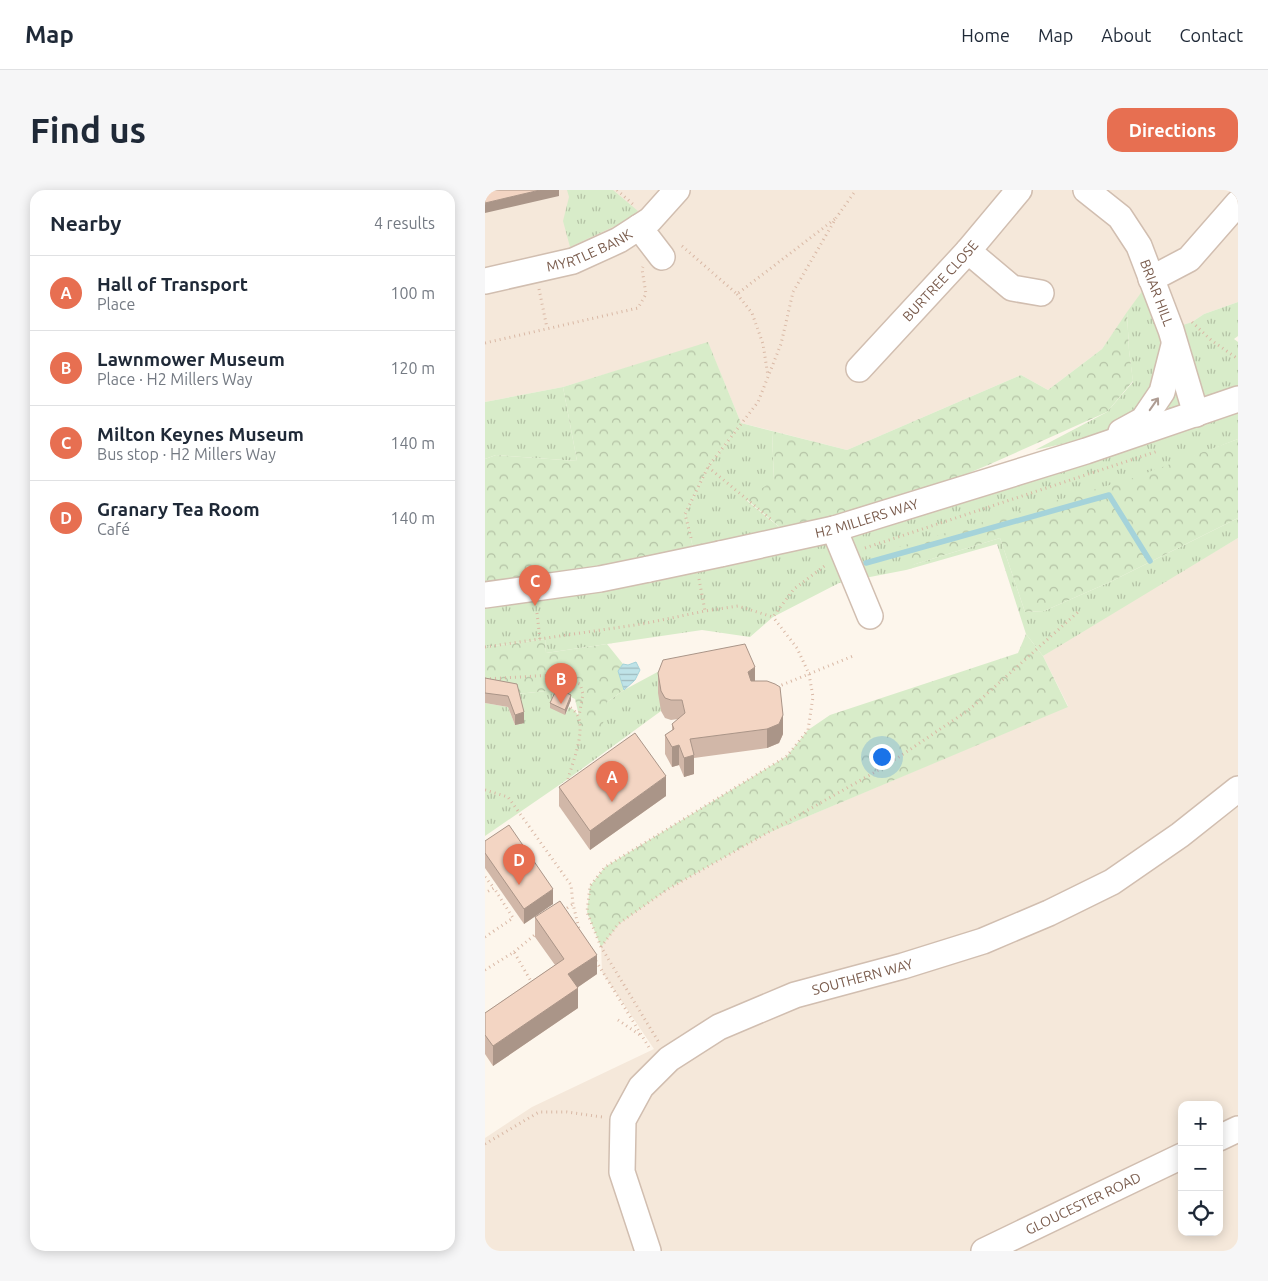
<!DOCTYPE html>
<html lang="en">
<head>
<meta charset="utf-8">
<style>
	body { margin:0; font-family:Ubuntu,sans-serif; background:#f6f6f7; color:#1f2937 }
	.controls { position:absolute; right:15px; bottom:15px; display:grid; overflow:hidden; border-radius:10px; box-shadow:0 2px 12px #0003 }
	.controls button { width:45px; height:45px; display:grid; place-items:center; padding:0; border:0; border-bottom:1px solid #e0e1e3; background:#fff; color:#1f2937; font:25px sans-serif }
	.you { position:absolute; left:396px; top:566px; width:18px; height:18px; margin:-12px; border:4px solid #fff; border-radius:50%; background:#1a73e8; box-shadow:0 0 0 8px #1a73e833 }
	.badge { display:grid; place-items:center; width:32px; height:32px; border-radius:50%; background:#e76f51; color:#fff; font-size:16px; font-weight:700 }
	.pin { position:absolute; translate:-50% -41px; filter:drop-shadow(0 1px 2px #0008) }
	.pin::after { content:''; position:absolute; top:26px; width:18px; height:15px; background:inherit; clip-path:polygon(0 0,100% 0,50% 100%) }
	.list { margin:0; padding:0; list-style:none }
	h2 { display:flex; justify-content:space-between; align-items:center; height:65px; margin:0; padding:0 20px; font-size:21px }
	h2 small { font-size:16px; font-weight:400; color:#747a83 }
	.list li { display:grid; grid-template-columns:32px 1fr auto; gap:15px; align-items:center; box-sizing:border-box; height:75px; padding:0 20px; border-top:1px solid #e0e1e3 }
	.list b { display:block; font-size:19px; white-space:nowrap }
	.list p { margin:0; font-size:16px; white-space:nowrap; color:#747a83 }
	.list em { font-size:16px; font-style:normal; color:#747a83 }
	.icon { flex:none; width:28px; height:28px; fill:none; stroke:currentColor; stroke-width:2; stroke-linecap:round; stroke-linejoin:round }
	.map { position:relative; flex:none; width:753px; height:1061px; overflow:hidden; border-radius:15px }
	header { display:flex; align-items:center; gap:30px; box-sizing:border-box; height:70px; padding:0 25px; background:#fff; border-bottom:1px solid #e0e1e3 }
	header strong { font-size:24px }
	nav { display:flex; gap:28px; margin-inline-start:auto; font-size:18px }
	.intro { display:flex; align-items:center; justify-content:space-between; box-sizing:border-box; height:120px; padding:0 30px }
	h1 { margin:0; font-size:35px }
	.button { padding:12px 22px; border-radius:15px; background:#e76f51; color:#fff; font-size:18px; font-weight:700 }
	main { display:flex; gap:30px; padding:0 30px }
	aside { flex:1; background:#fff; border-radius:15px; box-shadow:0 2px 12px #0003 }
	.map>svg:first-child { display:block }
	.residential { fill:#f5e8da; fill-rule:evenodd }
	.grass { fill:url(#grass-tufts) }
	.forest { fill:url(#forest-crowns) }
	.water { fill:url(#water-rules); stroke:#a5d3da }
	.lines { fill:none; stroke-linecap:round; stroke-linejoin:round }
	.stream { stroke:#a5d3da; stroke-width:5.5 }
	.minor-casing { stroke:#d1beb0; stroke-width:28 }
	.path { stroke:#d9b8a5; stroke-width:3; stroke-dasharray:1 4; stroke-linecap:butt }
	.minor { stroke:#fff; stroke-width:25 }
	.minor-bridge-casing { stroke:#d1beb0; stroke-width:28; stroke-linecap:butt }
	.minor-bridge { stroke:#fff; stroke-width:25 }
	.wall { fill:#d1b7a8 }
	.shaded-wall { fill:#aa9588 }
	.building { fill:#f3d5c3; stroke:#aa9588 }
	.oneway { stroke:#af9d94 }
	.labels { text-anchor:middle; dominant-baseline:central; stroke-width:4.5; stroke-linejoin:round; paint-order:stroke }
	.street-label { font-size:14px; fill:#7a5c4d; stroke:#fffaf3 }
</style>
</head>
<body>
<header>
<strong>Map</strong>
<nav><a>Home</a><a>Map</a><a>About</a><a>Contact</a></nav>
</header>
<div class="intro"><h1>Find us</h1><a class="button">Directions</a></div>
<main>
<aside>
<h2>Nearby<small>4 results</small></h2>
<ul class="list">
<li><span class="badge">A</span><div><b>Hall of Transport</b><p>Place</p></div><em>100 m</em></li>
<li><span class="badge">B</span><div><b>Lawnmower Museum</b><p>Place · H2 Millers Way</p></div><em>120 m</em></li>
<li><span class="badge">C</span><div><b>Milton Keynes Museum</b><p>Bus stop · H2 Millers Way</p></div><em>140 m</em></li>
<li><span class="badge">D</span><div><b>Granary Tea Room</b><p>Café</p></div><em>140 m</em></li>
</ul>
</aside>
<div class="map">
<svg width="753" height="1061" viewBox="0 0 753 1061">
	<defs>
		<pattern id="grass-tufts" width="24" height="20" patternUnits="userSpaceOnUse" patternTransform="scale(1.25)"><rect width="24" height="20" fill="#d8ecc9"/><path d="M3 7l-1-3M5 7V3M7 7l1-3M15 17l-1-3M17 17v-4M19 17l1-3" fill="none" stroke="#b4c2a5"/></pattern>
		<pattern id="forest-crowns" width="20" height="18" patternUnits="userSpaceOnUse" patternTransform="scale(1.25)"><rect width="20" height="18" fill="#d8ecc9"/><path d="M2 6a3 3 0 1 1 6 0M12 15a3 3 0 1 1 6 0" fill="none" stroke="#b4c2a5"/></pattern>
		<pattern id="water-rules" width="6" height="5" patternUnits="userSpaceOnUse" patternTransform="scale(1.25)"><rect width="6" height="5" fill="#bfe3e8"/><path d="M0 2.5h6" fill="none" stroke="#a0bbbe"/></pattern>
	</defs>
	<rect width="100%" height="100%" fill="#fdf6ec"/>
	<g class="residential">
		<polygon points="0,0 753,0 753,112 719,124 707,132 686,140 666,89 617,159 563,200 536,185 362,260 256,233 223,153 78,197 0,212"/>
		<path d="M753 348V1061H0V948L47 917 169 859 117 782 116 757 133 734 183 699 281 644 583 516 558 466 618 427ZM697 915H734V1042H697Z"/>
	</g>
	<g class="grass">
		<polygon points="82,0 128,0 153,21 143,30 85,57 78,31 84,7"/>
		<polygon points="666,89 686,139 707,132 719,124 753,112 753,146 749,149 753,152 753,249 427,375 515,348 540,422 559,421 625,392 753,328 753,348 558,466 541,444 512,354 421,380 354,393 288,427 265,447 217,440 61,463 60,449 0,457 0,405 209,362 200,324 223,277 256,233 287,241 289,291 261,310 308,348 704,226 550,260 622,222 648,192 644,160 642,122"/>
		<polygon points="78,197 92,271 11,265 0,269 0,212"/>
		<polygon points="193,471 176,521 83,589 0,646 0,513 23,517 30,535 39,532 32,504 71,500 80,525 84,517 89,520 94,526 122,512 139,500"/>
	</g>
	<g class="forest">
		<polygon points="642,122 644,160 648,191 622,222 503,275 349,339 308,348 261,309 289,290 287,241 362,260 536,185 563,200 617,159"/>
		<polygon points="223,152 256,233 223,277 200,324 209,362 0,405 0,269 11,265 92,271 78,197"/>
		<polygon points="753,249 753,328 625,392 559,421 540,422 515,348 427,375 413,357 645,289"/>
		<polygon points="541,444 558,466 583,517 281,644 183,699 134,734 116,757 102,722 105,696 120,677 302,566 323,540 345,525 533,463"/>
		<polygon points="60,449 61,463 122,454 138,474 133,481 139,500 122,512 117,539 95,536 94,526 90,509 71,500 32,504 0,498 0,457"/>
	</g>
	<polygon class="water" points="151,472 155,480 150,490 139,500 133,481 138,474 143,475"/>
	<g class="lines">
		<polyline class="stream" points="381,373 624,305 665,371"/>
		<g class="minor-casing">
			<g id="minor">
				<path id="s1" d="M601 0 635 27 654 56 686 140 711 224"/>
				<polyline points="154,37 177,67"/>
				<polyline points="483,61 527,98 556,103"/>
				<polyline points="666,89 704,69 753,13"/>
				<path id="s2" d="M0 91 88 71 134 50 165 30 192 0"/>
				<path id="s3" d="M374 179 483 61 534 0"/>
				<polyline points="636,242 658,230 677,202 689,155"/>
				<polyline points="349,339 385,426"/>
				<path id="s4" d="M235 364 349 339 601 261 753 209"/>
				<polyline points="0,405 115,389 164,379"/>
				<polyline points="734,948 753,939"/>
				<path id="s5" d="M163 1061 137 982 138 930 156 897 184 869 234 837 310 805 418 776 498 751 564 723 627 692 695 645 753 599"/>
				<path id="s6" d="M499 1061 697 966"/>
			</g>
		</g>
		<g class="path">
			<polyline points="132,0 150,16"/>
			<polyline points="197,56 252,104 350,29"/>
			<polyline points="54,99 62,138"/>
			<polyline points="252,104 267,123 278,154 283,186"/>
			<polyline points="707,132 726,150 753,169"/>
			<polyline points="0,153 153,118 161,104 157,79 158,77"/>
			<polyline points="223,277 288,331"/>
			<polyline points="206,348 200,324 223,277 273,212 296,154 308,102 351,28 371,0"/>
			<polyline points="380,358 673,261"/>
			<polyline points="214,389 220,421"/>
			<polyline points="52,423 55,450"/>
			<polyline points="0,457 157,434 220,421 253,416 288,427 309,399 342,374"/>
			<polyline points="0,489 69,485 95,494 98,504 94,526"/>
			<polyline points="292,497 368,466"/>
			<path d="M83 589C88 570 107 528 84 517"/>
			<polyline points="0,600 23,607 86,695 88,714 94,739"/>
			<polyline points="0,687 9,698 0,703"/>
			<polyline points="78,721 88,714"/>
			<polyline points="0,747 28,728 9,698"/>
			<polyline points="116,757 133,734 183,699 399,577 485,519 593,422"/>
			<polyline points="29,762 52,743"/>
			<polyline points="111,771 165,859"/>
			<polyline points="0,780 29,762 47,793"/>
			<polyline points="133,830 155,845"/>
			<polyline points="173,851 116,757 102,722 105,696 120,677 302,566 323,540 328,507 324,484 312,458 288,427"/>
			<polyline points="0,954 54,922 82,922 117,927"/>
		</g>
		<use href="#minor" class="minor"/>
		<g class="minor-bridge-casing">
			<polyline id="minor-bridge" points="164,379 235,364"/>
		</g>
		<use href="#minor-bridge" class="minor-bridge"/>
	</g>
	<g class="wall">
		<polygon points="173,483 270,491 298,544 294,553 282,558 209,568 209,584 199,587 194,575 187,577 180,564 180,545 187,541 187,534 193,529 186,530 180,528 176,521 173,503"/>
		<polygon points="0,488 32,494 39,533 30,535 23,517 0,513"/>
		<polygon points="86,510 80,525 65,518 65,513"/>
		<polygon points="74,597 181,606 105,660 74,616"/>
		<polygon points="0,651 68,714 39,734 0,678"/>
		<polygon points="50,727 112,784 93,797 93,818 8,876 0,864 0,823 70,775 50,747"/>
	</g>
	<g class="shaded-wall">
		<polygon points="55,0 74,0 74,6 0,23 0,13"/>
		<polygon points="270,477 270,496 263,501 263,482"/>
		<polygon points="86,505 86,510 80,525 80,520"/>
		<polygon points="39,522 39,533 30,535 30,525"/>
		<polygon points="298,525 298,544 294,553 282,558 282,539"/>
		<polygon points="194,555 194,575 187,577 187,557"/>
		<polygon points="209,565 209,584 199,587 199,568"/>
		<polygon points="181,586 181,606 105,660 105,641"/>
		<polygon points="68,699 68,714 39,734 39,719"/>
		<polygon points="112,765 112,784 83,804 83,784"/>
		<polygon points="93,798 93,818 8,876 8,856"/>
	</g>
	<g class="building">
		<polygon points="0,0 55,0 0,13"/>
		<polygon points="260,454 270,477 263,482 266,491 282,491 290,494 295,497 298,525 294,534 282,539 205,549 209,565 199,568 194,555 187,557 180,545 189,539 187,534 200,523 197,510 186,510 180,508 176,501 173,483 178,470"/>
		<polygon points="0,488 32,494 39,522 30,525 23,506 0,503"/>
		<polygon points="72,498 86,505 80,520 65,513"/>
		<polygon points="150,543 181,586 105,641 74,597"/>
		<polygon points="24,635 68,699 39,719 0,663 0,651"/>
		<polygon points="75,711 112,765 83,784 93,798 8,856 0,845 0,823 79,769 50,727"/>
	</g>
	<defs><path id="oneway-shaft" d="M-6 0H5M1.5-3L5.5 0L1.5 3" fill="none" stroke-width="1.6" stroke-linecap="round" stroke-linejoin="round" transform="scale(1.25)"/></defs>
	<use class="oneway" href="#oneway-shaft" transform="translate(669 214) rotate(-55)"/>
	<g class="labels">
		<g class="street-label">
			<text stroke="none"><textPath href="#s2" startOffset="109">MYRTLE BANK</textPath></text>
			<text stroke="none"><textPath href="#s3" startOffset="120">BURTREE CLOSE</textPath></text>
			<text stroke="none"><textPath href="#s1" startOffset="128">BRIAR HILL</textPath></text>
			<text stroke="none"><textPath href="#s4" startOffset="151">H2 MILLERS WAY</textPath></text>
			<text stroke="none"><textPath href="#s5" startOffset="424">SOUTHERN WAY</textPath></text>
			<text stroke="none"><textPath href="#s6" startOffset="110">GLOUCESTER ROAD</textPath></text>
		</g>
	</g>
</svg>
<div class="controls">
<button>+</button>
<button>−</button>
<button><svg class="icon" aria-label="locate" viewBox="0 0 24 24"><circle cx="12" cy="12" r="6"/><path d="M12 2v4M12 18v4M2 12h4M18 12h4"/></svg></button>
</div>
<div class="you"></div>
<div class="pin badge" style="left:127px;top:612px">A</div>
<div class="pin badge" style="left:76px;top:514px">B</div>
<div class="pin badge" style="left:50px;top:416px">C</div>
<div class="pin badge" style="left:34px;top:695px">D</div>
</div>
</main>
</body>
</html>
